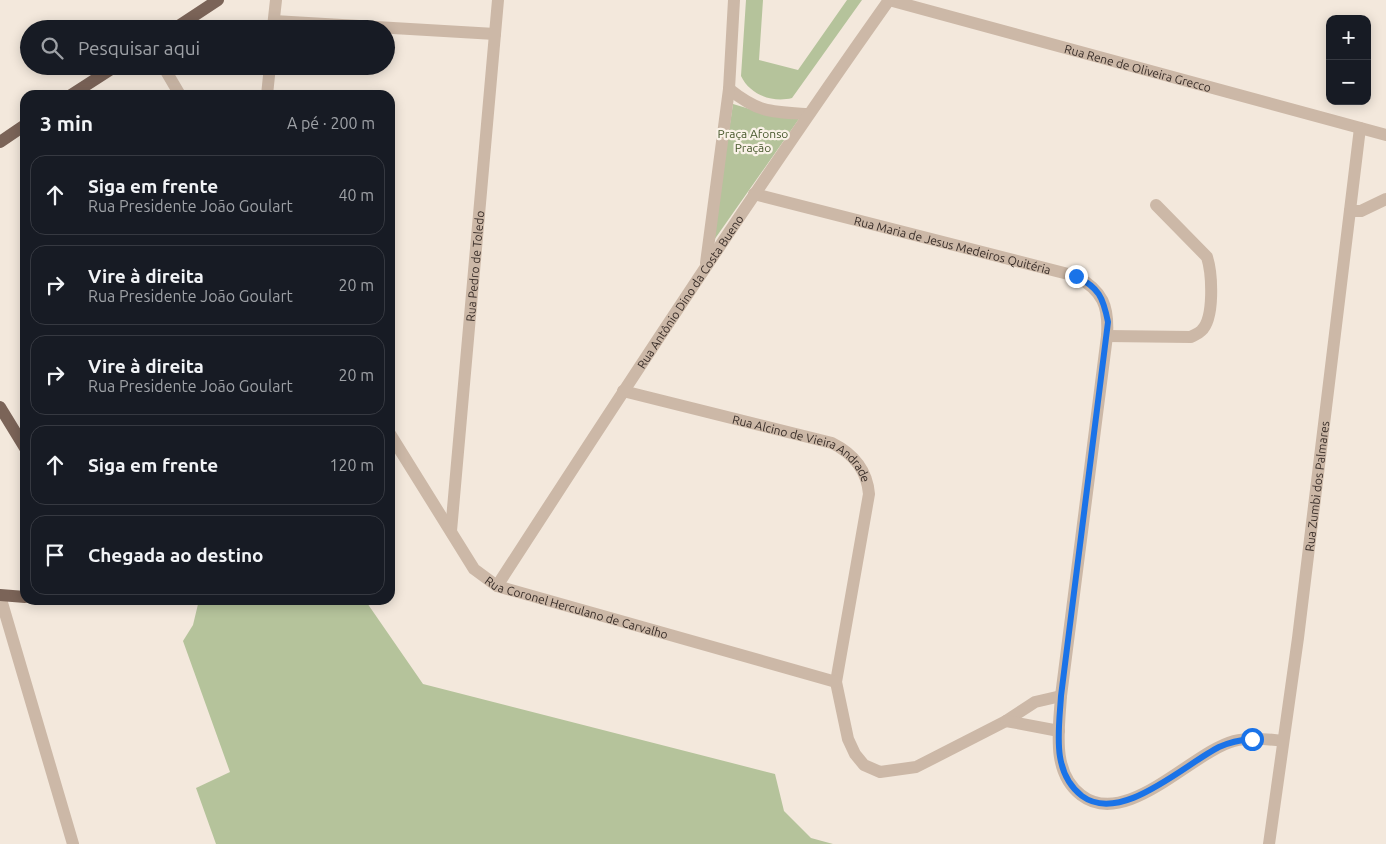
<!DOCTYPE html>
<html lang="pt">
<head>
<meta charset="utf-8">
<style>
	body { margin:0; font-family:Ubuntu,sans-serif; background:#242831; color:#f1f3f6 }
	.controls { position:absolute; right:15px; top:15px; display:grid; overflow:hidden; border-radius:10px; box-shadow:0 2px 12px #0003 }
	.controls button { width:45px; height:45px; display:grid; place-items:center; padding:0; border:0; border-bottom:1px solid #363941; background:#171b24; color:#f1f3f6; font:25px sans-serif }
	.stop { position:absolute; width:15px; height:15px; margin:-11px; border:4px solid #1a73e8; border-radius:50%; background:#fff }
	.stop.end { background:#1a73e8; border-color:#fff; box-shadow:0 1px 5px #0008 }
	.list { margin:0; padding:0; list-style:none }
	h2 { display:flex; justify-content:space-between; align-items:center; height:65px; margin:0; padding:0 20px; font-size:21px }
	h2 small { font-size:16px; font-weight:400; color:#9ea1a6 }
	.list li { display:grid; grid-template-columns:32px 1fr auto; gap:15px; align-items:center; box-sizing:border-box; height:80px; margin:0 10px 10px; padding:0 10px; border:1px solid #363941; border-radius:15px }
	.list b { display:block; font-size:19px; white-space:nowrap }
	.list p { margin:0; font-size:16px; white-space:nowrap; color:#9ea1a6 }
	.list em { font-size:16px; font-style:normal; color:#9ea1a6 }
	.icon { flex:none; width:28px; height:28px; fill:none; stroke:currentColor; stroke-width:2; stroke-linecap:round; stroke-linejoin:round }
	.map { position:relative; flex:none; width:1386px; height:844px; overflow:hidden }
	.search { position:absolute; background:#171b24; box-shadow:0 2px 12px #0003; left:20px; top:20px; width:375px; height:55px; display:flex; align-items:center; gap:12px; box-sizing:border-box; padding:0 18px; border-radius:28px; color:#9ea1a6; font-size:19px }
	.panel { position:absolute; background:#171b24; box-shadow:0 2px 12px #0003; left:20px; top:90px; width:375px; height:515px; border-radius:15px }
	.map>svg:first-child { display:block }
	.green { fill:#b5c39b }
	.lines { fill:none; stroke-linecap:round; stroke-linejoin:round }
	.minor { stroke:#ccb8a7; stroke-width:12 }
	.major { stroke:#7b6458; stroke-width:12 }
	.route { stroke:#1a73e8; stroke-width:6 }
	.labels { text-anchor:middle; dominant-baseline:central; stroke-width:4.5; stroke-linejoin:round; paint-order:stroke }
	.street-label { font-size:12px; fill:#382d28; stroke:#faf2e8 }
	.park-label { font-size:12px; fill:#46572b; stroke:#faf2e8 }
</style>
</head>
<body>
<div class="map">
<svg width="1386" height="844" viewBox="0 0 1386 844">
	<rect width="100%" height="100%" fill="#f3e8dc"/>
	<g class="green">
		<path d="M746 0H763L759 60 798 70 847 0H862L792 98C773 103 750 95 741 76Z"/>
		<polygon points="733,104 770,115 801,116 712,243"/>
		<polygon points="199,600 365,600 423,684 775,774 784,811 811,838 833,844 216,844 196,788 230,772 183,641 193,625"/>
	</g>
	<g class="lines">
		<g class="minor">
			<path id="s1" d="M889 0 1386 135"/>
			<polyline points="274,21 495,34"/>
			<polyline points="273,27 276,0"/>
			<polyline points="163,66 180,95"/>
			<path d="M729 89C759 113 771 112 808 114"/>
			<polyline points="267,95 270,66"/>
			<path id="s2" d="M754 194 1076 276C1103 291 1109 306 1107 336L1061 696C1059 729 1051 772 1081 795 1126 830 1192 752 1234 741 1250 737 1268 739 1283 741"/>
			<polyline points="1350,211 1361,211 1386,199"/>
			<polyline points="706,263 729,89 734,0"/>
			<path d="M1107 336 1191 337C1194 335 1198 334 1201 331 1215 319 1212 273 1207 257L1156 205"/>
			<path id="s3" d="M623 391 832 443C854 454 867 470 869 494L836 682 848 739 855 754 864 765 880 772 916 767 1006 721 1035 702 1061 696"/>
			<path id="s4" d="M390 434 474 569 497 586 836 682"/>
			<path id="s5" d="M451 531 498 0"/>
			<path id="s6" d="M497 586C625 388 753 192 889 0"/>
			<polyline points="0,596 73,844"/>
			<polyline points="1006,721 1059,731"/>
			<path id="s7" d="M1269 844 1298 638 1360 128"/>
		</g>
		<g class="major">
			<polyline points="174,29 218,0"/>
			<polyline points="71,95 116,66"/>
			<polyline points="0,142 25,125"/>
			<polyline points="0,407 25,448"/>
			<polyline points="0,595 25,597"/>
		</g>
	</g>
	<g class="lines">
		<path class="route" d="M1076 276C1099 288 1103 297 1108 322L1061 696C1059 730 1051 772 1082 796 1121 825 1185 764 1219 747 1230 742 1240 740 1252 739"/>
	</g>
	<g class="labels">
		<g class="street-label">
			<text stroke="none"><textPath href="#s1" startOffset="258">Rua Rene de Oliveira Grecco</textPath></text>
			<text stroke="none"><textPath href="#s2" startOffset="205">Rua Maria de Jesus Medeiros Quitéria</textPath></text>
			<text stroke="none"><textPath href="#s5" startOffset="266">Rua Pedro de Toledo</textPath></text>
			<text stroke="none"><textPath href="#s6" startOffset="352">Rua Antônio Dino da Costa Bueno</textPath></text>
			<text stroke="none"><textPath href="#s3" startOffset="191">Rua Alcino de Vieira Andrade</textPath></text>
			<text stroke="none"><textPath href="#s7" startOffset="361">Rua Zumbi dos Palmares</textPath></text>
			<text stroke="none"><textPath href="#s4" startOffset="270">Rua Coronel Herculano de Carvalho</textPath></text>
		</g>
		<g class="park-label">
			<text x="753" y="133">Praça Afonso<tspan x="753" dy="14">Pração</tspan></text>
		</g>
	</g>
</svg>
<div class="controls">
<button>+</button>
<button>−</button>
</div>
<div class="stop" style="left:1252px;top:739px"></div>
<div class="stop end" style="left:1076px;top:276px"></div>
<div class="search"><svg class="icon" aria-label="search" viewBox="0 0 24 24"><circle cx="10" cy="10" r="6"/><path d="M15 15l6 6"/></svg>Pesquisar aqui</div>
<section class="panel">
<h2>3 min<small>A pé · 200 m</small></h2>
<ul class="list">
<li><svg class="icon" aria-label="ahead" viewBox="0 0 24 24"><path d="M12 20V5M6 11l6-6 6 6"/></svg><div><b>Siga em frente</b><p>Rua Presidente João Goulart</p></div><em>40 m</em></li>
<li><svg class="icon" aria-label="right" viewBox="0 0 24 24"><path d="M7 20v-9h11M14 6l5 5-5 5"/></svg><div><b>Vire à direita</b><p>Rua Presidente João Goulart</p></div><em>20 m</em></li>
<li><svg class="icon" aria-label="right" viewBox="0 0 24 24"><path d="M7 20v-9h11M14 6l5 5-5 5"/></svg><div><b>Vire à direita</b><p>Rua Presidente João Goulart</p></div><em>20 m</em></li>
<li><svg class="icon" aria-label="ahead" viewBox="0 0 24 24"><path d="M12 20V5M6 11l6-6 6 6"/></svg><div><b>Siga em frente</b></div><em>120 m</em></li>
<li><svg class="icon" aria-label="arrive" viewBox="0 0 24 24"><path d="M6 21V4h12l-3 4 3 4H6"/></svg><div><b>Chegada ao destino</b></div></li>
</ul>
</section>
</div>
</body>
</html>
